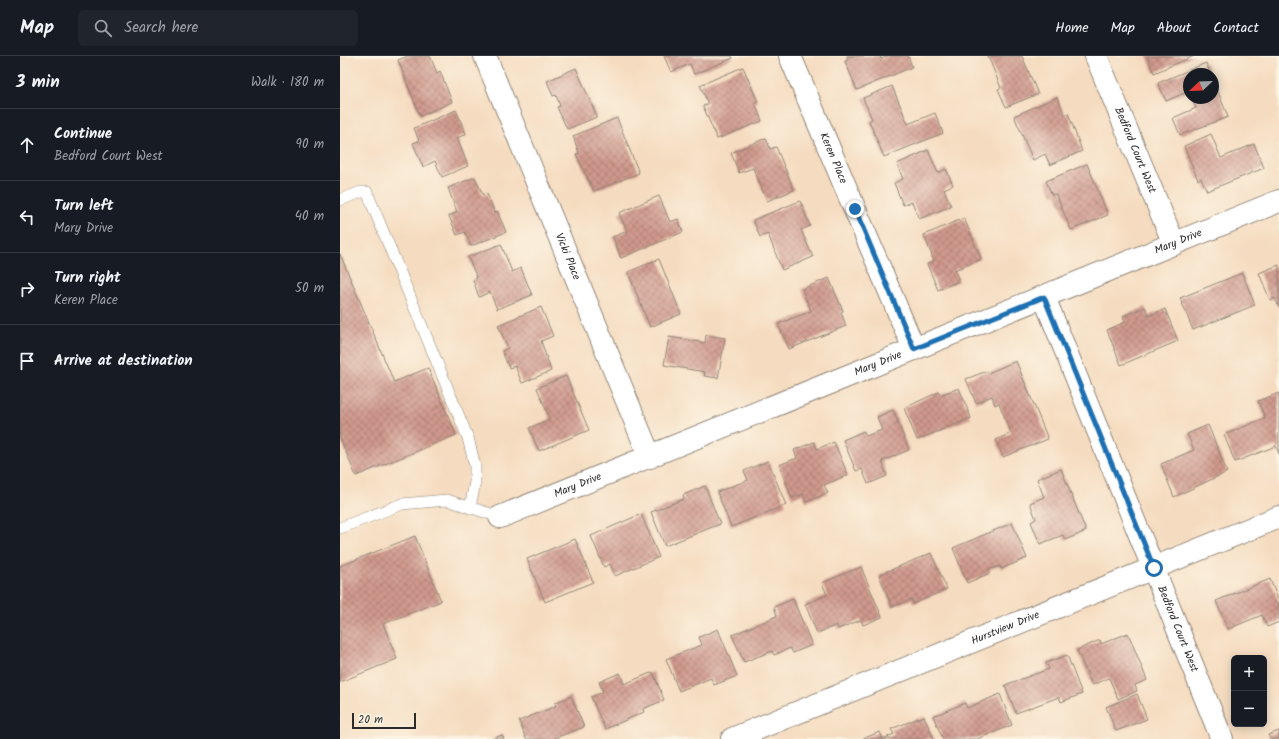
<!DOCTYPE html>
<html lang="en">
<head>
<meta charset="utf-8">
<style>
	body { margin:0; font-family:Kalam,sans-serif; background:#20242c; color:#f1f3f6 }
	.controls { position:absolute; right:12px; bottom:12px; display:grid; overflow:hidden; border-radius:6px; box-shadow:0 2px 10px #0003 }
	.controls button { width:36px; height:36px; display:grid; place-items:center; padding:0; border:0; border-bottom:1px solid #363941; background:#171b24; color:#f1f3f6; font:20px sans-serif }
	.compass { position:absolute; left:843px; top:12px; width:36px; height:36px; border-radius:50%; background:#171b24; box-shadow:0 2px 10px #0003; rotate:247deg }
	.scale { position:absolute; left:12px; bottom:10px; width:64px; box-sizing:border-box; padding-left:4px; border:2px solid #2b2b2b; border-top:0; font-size:11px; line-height:14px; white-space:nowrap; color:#2b2b2b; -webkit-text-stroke:3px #fcf5e5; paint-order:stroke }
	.stop { position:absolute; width:12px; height:12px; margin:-9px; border:3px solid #1f6fb2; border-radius:50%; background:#fff }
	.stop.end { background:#1f6fb2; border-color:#fff; box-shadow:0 1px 4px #0008 }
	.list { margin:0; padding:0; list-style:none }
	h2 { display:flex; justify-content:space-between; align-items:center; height:52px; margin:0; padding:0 16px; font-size:17px }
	h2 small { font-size:13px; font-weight:400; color:#9ea1a6 }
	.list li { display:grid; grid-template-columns:26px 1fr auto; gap:12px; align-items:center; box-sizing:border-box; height:72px; padding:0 16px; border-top:1px solid #363941 }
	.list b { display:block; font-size:15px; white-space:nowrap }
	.list p { margin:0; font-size:13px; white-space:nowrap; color:#9ea1a6 }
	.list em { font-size:13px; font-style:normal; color:#9ea1a6 }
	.icon { flex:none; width:22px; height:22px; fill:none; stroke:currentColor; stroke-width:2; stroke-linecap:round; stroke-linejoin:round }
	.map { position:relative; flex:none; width:939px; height:683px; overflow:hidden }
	header { display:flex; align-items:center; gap:24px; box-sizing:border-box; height:56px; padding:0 20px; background:#171b24; border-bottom:1px solid #363941 }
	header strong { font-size:19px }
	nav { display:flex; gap:22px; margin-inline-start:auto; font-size:14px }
	.search { width:280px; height:36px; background:#20242c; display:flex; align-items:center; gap:10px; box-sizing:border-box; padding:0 14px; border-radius:6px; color:#9ea1a6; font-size:15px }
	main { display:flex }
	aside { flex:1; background:#171b24 }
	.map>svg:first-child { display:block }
	.building { fill:url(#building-cross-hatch) }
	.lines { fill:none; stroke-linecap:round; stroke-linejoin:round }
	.service-casing { stroke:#908476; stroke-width:12 }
	.minor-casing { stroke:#908476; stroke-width:24 }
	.tertiary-casing { stroke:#908476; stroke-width:24 }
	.service { stroke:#fff; stroke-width:11 }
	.minor { stroke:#fff; stroke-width:22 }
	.tertiary { stroke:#fff; stroke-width:22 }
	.route { stroke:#1f6fb2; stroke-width:5 }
	.labels { text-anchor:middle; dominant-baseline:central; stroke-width:4; stroke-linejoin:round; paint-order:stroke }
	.street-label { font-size:11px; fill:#2b2b2b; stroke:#fcf5e5 }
</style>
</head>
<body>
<header>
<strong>Map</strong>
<div class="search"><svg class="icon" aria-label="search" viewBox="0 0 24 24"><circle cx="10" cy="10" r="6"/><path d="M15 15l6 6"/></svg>Search here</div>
<nav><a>Home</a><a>Map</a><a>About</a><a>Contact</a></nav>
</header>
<main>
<aside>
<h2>3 min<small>Walk · 180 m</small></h2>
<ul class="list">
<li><svg class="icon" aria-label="ahead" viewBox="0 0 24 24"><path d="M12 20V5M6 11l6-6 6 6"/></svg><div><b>Continue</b><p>Bedford Court West</p></div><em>90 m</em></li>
<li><svg class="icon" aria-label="left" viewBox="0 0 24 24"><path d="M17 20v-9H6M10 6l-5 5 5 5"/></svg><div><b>Turn left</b><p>Mary Drive</p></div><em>40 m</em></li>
<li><svg class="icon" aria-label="right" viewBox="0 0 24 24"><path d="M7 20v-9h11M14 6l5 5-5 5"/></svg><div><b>Turn right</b><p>Keren Place</p></div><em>50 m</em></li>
<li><svg class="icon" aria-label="arrive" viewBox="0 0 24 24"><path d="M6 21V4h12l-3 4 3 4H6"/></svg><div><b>Arrive at destination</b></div></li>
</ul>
</aside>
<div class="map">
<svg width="939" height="683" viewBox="0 0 939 683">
	<defs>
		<pattern id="building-cross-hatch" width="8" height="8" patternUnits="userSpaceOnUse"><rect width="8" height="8" fill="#d0998d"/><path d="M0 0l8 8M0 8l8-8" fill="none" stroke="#a97d73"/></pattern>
	</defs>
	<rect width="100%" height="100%" fill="#fcf5e5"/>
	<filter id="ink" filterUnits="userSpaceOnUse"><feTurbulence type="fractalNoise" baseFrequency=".025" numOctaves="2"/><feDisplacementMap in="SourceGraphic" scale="8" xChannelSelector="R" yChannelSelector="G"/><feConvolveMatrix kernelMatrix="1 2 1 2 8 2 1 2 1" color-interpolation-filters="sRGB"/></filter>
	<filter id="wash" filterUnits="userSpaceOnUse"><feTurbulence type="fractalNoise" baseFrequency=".012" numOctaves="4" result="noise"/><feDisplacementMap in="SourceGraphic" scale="16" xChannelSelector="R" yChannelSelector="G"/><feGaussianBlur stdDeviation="0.9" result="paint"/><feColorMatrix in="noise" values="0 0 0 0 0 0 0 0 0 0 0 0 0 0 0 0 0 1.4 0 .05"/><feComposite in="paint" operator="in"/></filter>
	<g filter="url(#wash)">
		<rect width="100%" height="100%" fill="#f5dcc0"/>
		<g id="blocks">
			<g class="building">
				<polygon points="68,0 90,0 97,17 100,15 112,46 80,60 58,4"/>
				<polygon points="324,0 392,0 393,2 354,18 350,8 331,16"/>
				<polygon points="507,0 540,0 541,3 548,0 568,0 572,11 517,34 505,5 508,4"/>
				<polygon points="648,0 682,0 698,38 666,51 658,33 661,32"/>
				<polygon points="807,0 854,0 814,17"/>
				<polygon points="866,7 871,18 849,18 849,35 826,45 818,27"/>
				<polygon points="403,11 418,46 415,47 422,65 377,83 363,50 368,48 360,29"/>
				<polygon points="236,12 257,61 227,73 217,51 220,50 216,39 213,40 207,25"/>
				<polygon points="873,23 888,61 840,79 833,62 856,52 852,42 873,42"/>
				<polygon points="552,30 568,68 595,57 603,77 544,101 529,65 532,63 523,42"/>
				<polygon points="717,41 725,59 728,57 742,95 710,109 705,98 693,104 674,60"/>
				<polygon points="116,54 126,78 117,82 128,110 102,121 95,105 83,111 73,87 79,85 74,72"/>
				<polygon points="277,62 299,117 254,135 236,98 239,97 233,80"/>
				<polygon points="871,78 881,102 914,88 924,112 867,135 861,122 858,124 844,90"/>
				<polygon points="426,82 430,93 436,91 454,134 427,145 413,112 399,117 391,97"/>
				<polygon points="588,94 598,117 606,113 613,129 604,133 611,150 579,163 572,146 563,149 554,127 563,123 557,108"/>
				<polygon points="747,108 768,159 731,174 716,138 712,139 706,125"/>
				<polygon points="135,121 143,139 147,138 155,157 157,155 166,176 131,190 125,176 117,179 109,160 117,156 108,132"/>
				<polygon points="319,140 330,166 338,163 343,176 281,202 273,181 287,175 279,157"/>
				<polygon points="460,145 470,170 461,174 473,201 442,214 428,178 420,181 413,164"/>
				<polygon points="624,162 641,203 615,214 619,225 598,234 587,208 594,205 584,179"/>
				<polygon points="161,188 172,216 181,212 192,239 157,253 150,236 139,241 133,224 137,222 128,201"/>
				<polygon points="0,198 54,326 88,312 116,379 16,420 0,382"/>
				<polygon points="319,203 341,258 310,271 288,216"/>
				<polygon points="939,209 939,252 935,242 930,244 919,217"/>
				<polygon points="902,217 915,249 853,274 840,242"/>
				<polygon points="489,222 503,255 501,256 506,270 449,293 438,268 471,255 462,233"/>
				<polygon points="201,251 213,280 201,285 211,315 182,327 175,310 169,312 162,295 168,292 158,269"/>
				<polygon points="805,251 809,260 825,253 838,285 781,309 767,274 785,266 783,260"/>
				<polygon points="366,279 385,282 378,322 364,320 365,316 324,309 329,281 365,287"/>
				<polygon points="676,305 708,383 663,401 656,384 671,377 659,347 655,349 652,340 636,347 626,323 647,315 648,317"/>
				<polygon points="226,320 249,374 199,395 189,372 210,363 197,332"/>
				<polygon points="619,332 631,362 577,384 564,352 599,336 600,339"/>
				<polygon points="939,337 939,398 936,390 895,406 884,379 925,362 918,345"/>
				<polygon points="553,354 569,394 542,405 547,420 528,428 522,413 516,415 503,384 524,375 526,380 542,374 537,361"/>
				<polygon points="868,369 887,416 834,441 821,408 854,394 847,378"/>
				<polygon points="474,386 477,393 494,386 508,419 484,429 488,437 466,446 463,438 452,442 439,409 457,402 454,394"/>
				<polygon points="428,405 446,449 391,471 377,436 408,424 404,415"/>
				<polygon points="721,413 746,475 725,484 723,479 700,488 691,466 696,463 690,447 704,441 697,423"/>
				<polygon points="365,430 380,468 325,490 311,456 344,443 343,439"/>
				<polygon points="301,458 319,501 275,520 270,508 264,511 251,480"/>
				<polygon points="672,467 687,502 661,513 660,510 648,514 650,517 627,527 613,492"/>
				<polygon points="75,480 101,545 43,568 57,603 0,626 0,510"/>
				<polygon points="235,483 253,526 205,546 187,503"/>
				<polygon points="591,497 607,533 573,548 572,543 552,551 539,519"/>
				<polygon points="521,511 542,561 523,569 521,564 498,573 497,569 477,577 465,548 487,539 482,527"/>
				<polygon points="930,523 939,546 939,566 927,571 922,559 888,573 876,545"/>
				<polygon points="453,543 472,589 453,597 450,592 434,599 432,595 404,606 392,579 437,560 434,551"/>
				<polygon points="378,573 397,620 374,629 371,622 339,635 326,603 362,589 359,581"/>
				<polygon points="788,577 807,624 795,629 797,635 778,643 769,622 752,629 737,594 760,584 761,588"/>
				<polygon points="727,599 742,638 721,646 719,641 676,657 665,629 709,613 706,607"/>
				<polygon points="313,616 324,644 303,653 304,656 265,673 251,641 263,636 259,626 280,617 284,628"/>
				<polygon points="660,638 672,669 637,683 603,683 593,660 625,647 627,652"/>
				<polygon points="797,638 807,663 776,675 766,651"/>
				<polygon points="231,640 244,671 212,683 186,683 179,665 216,650 215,647"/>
				<polygon points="584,660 594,683 522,683 540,676 543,683 554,678 551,673"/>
				<polygon points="939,675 939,683 930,683 928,679"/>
				<polygon points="162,679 164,683 152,683"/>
			</g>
		</g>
	</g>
	<g filter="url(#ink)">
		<use href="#blocks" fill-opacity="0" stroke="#908476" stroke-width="1"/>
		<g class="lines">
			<g class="service-casing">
				<g id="service">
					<polyline points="0,144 21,136 27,136 128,382 135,410 135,426 130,452"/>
					<polyline points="0,472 62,448 107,444 160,461"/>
				</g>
			</g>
			<g class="minor-casing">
				<g id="minor">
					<path id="s1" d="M145 0 310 401"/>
					<path id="s2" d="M450 0 574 293"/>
					<path id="s3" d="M756 0 834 188"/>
					<path id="s4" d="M704 241 882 683"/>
					<path id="s5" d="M160 461 939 145"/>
				</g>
			</g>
			<g class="tertiary-casing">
				<g id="tertiary">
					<path id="s6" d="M392 683 939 461"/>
				</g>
			</g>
			<use href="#service" class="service"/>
			<use href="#minor" class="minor"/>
			<use href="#tertiary" class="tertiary"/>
		</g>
	</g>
	<g class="lines" filter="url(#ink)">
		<polyline class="route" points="515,153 574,293 704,241 814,512"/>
	</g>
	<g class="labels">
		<g class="street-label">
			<text stroke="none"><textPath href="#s3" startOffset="102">Bedford Court West</textPath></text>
			<text stroke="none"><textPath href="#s2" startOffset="111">Keren Place</textPath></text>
			<text stroke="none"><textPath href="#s5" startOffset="732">Mary Drive</textPath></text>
			<text stroke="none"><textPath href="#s1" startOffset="217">Vicki Place</textPath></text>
			<text stroke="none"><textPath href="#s5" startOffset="408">Mary Drive</textPath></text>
			<text stroke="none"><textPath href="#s5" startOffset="84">Mary Drive</textPath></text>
			<text stroke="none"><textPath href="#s6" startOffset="295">Hurstview Drive</textPath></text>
			<text stroke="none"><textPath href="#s4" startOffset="358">Bedford Court West</textPath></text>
		</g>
	</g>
</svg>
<div class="controls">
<button>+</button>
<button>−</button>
</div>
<svg class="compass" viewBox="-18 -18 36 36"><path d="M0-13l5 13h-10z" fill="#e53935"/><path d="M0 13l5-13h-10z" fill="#9ea1a6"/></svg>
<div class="scale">20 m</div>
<div class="stop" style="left:814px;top:512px"></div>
<div class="stop end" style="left:515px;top:153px"></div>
</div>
</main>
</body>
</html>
